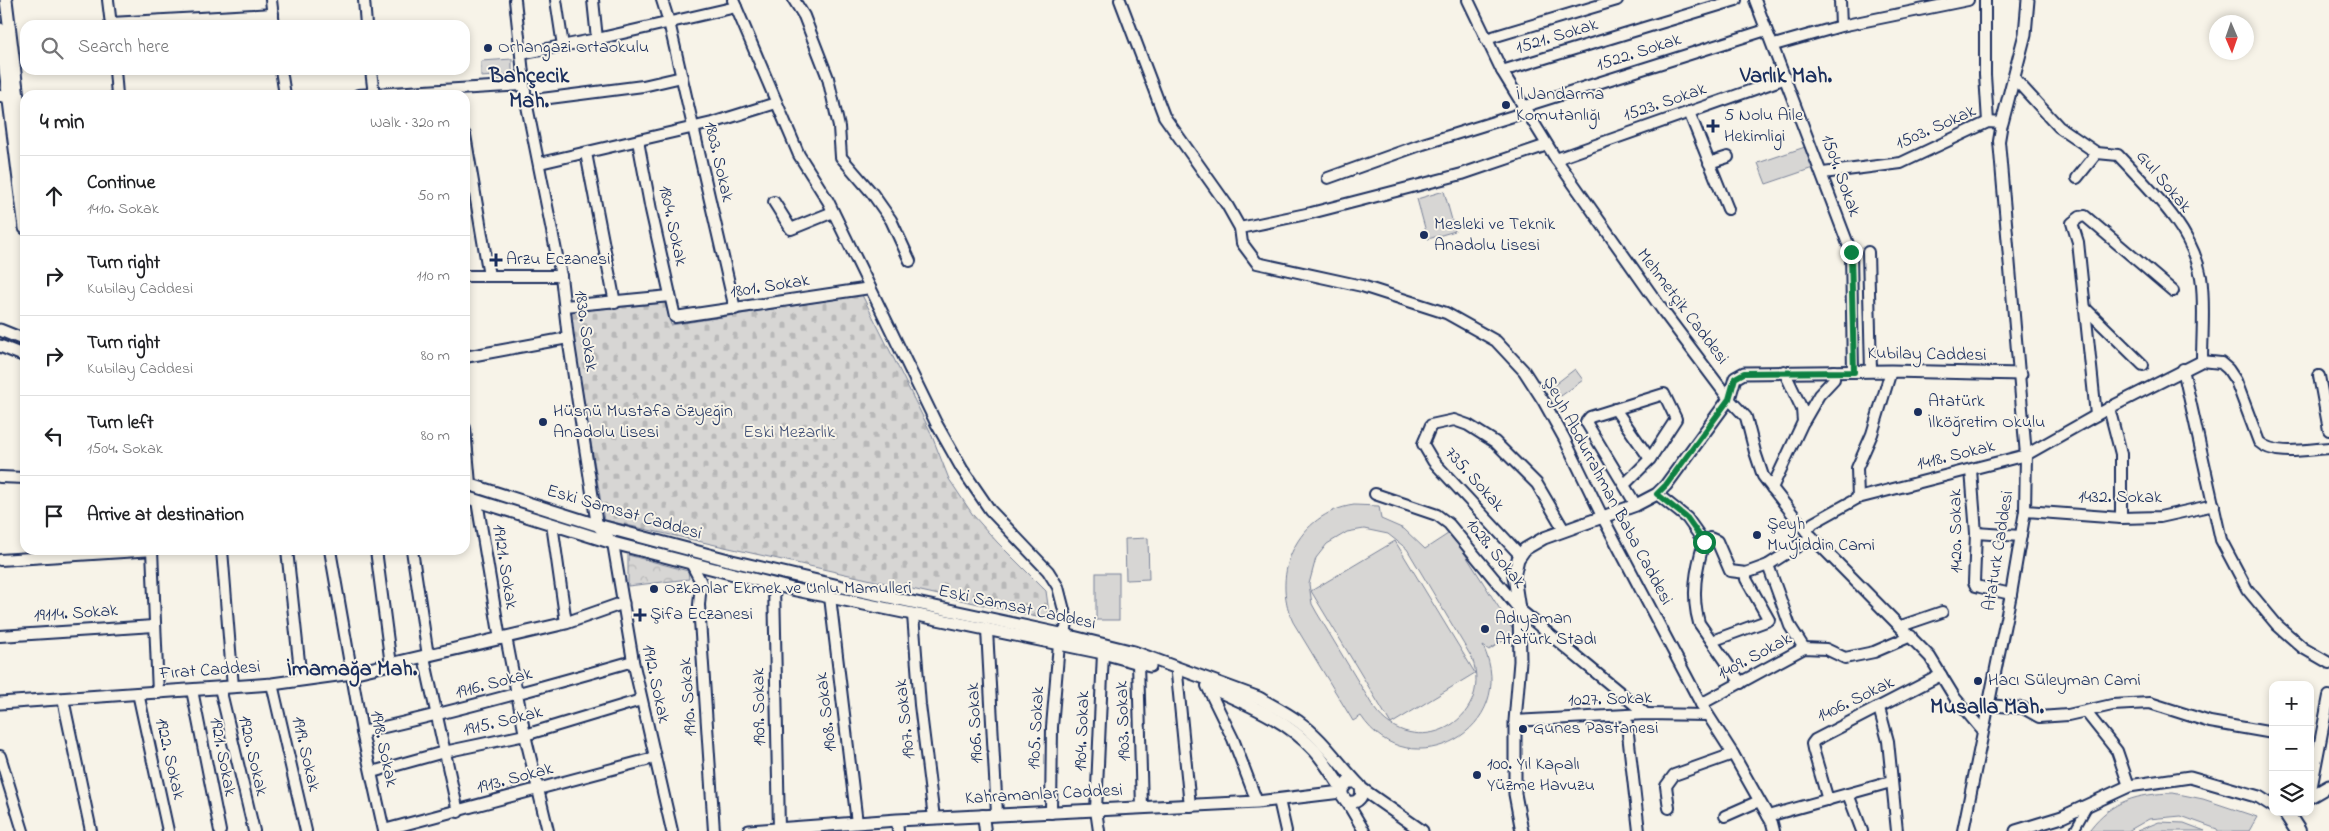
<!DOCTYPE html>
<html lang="en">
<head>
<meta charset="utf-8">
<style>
	body { margin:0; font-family:"Indie Flower",sans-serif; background:#f2f2f2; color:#202124 }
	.controls { position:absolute; right:15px; bottom:15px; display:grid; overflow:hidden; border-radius:10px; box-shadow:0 2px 8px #0003 }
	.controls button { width:45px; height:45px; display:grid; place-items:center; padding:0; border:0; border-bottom:1px solid #e0e0e0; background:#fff; color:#202124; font:25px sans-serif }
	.compass { position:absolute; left:2209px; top:15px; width:45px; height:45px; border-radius:50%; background:#fff; box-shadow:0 2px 8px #0003; rotate:178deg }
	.stop { position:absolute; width:15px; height:15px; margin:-11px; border:4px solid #0b8043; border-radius:50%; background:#fff }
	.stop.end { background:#0b8043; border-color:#fff; box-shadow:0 1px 5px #0008 }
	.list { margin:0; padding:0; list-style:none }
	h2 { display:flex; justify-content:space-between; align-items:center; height:65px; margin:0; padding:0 20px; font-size:21px }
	h2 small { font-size:16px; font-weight:400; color:#757577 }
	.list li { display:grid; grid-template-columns:32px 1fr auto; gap:15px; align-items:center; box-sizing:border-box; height:80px; padding:0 20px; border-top:1px solid #e0e0e0 }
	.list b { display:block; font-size:19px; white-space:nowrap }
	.list p { margin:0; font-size:16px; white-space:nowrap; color:#757577 }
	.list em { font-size:16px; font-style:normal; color:#757577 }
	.icon { flex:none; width:28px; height:28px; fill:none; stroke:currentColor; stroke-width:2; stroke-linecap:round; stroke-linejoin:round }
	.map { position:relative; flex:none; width:2329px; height:831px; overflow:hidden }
	.search { position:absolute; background:#fff; box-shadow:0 2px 8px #0003; left:20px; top:20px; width:450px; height:55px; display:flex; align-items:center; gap:12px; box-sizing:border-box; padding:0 18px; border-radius:15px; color:#757577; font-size:19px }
	.panel { position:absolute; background:#fff; box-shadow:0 2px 8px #0003; left:20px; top:90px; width:450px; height:465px; border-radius:15px }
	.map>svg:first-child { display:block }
	.grass { fill:#d7d6d4; stroke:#798299; fill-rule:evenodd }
	.cemetery { fill:url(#cemetery-stones); stroke:#798299 }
	.park { fill:url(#park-crowns); stroke:#798299 }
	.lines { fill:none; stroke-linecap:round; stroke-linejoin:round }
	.pedestrian-casing { stroke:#1b2f5e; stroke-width:11 }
	.minor-casing { stroke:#1b2f5e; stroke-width:14 }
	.tertiary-casing { stroke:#1b2f5e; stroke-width:15 }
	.secondary-casing { stroke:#1b2f5e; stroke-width:18 }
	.pedestrian { stroke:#f7f3e8; stroke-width:7 }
	.minor { stroke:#f7f3e8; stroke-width:10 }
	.tertiary { stroke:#f7f3e8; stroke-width:11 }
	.secondary { stroke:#f7f3e8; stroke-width:14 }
	.route { stroke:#0b8043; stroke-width:6 }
	.poi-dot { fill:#1b2f5e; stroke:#f7f3e8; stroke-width:2 }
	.labels { text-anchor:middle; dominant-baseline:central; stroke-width:4; stroke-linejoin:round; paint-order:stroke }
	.street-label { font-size:18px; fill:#1b2f5e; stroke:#f7f3e8 }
	.poi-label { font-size:18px; fill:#1b2f5e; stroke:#f7f3e8; text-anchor:start }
	.park-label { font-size:18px; fill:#415076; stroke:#f7f3e8 }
	.district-label { font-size:22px; font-weight:bold; fill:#1b2f5e; stroke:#f7f3e8 }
</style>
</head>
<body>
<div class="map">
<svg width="2329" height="831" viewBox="0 0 2329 831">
	<defs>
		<pattern id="cemetery-stones" width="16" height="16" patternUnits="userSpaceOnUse" patternTransform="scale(1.25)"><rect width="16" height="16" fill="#d7d6d4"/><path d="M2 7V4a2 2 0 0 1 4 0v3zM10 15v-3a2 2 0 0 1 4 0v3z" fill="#b8b8b8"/></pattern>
		<pattern id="park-crowns" width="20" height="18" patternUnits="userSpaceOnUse" patternTransform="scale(1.25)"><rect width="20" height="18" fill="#d7d6d4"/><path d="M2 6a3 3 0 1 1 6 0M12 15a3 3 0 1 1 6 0" fill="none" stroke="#b8b8b8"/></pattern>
	</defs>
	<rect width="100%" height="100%" fill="#f7f3e8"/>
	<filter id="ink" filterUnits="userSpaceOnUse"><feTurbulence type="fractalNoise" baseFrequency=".02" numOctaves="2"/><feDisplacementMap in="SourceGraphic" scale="10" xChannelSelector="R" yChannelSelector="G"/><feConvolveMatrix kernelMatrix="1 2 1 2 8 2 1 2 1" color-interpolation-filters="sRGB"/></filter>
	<g filter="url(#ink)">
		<g class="grass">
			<polygon points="512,59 512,75 481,77 481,61"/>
			<polygon points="1805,147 1813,168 1766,184 1758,163"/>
			<polygon points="1444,191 1455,231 1428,239 1417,199"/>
			<polygon points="1575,369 1583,380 1561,396 1553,386"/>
			<path d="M1354 505 1379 506 1381 519 1404 529 1425 549 1451 532 1515 633 1489 650 1483 646C1522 728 1410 790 1361 716L1353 721 1293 622C1270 573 1298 513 1354 505ZM1364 529 1388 534 1407 549 1472 658C1495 722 1413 763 1374 708L1317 613 1312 604 1309 584 1316 558 1327 544 1347 532Z"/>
			<polygon points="1148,538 1149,579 1126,580 1125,539"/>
			<polygon points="1395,541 1475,673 1391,724 1311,591"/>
			<rect x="1096" y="573" width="23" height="47"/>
			<path d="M2173 793 2203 799 2257 817 2249 831H2218L2217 829 2181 816 2149 819 2128 831H2093L2090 829C2112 800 2138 794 2173 793Z"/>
			<polygon points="2159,822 2184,823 2205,831 2137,831"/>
		</g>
		<polygon class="cemetery" points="862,295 930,431 949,479 973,515 997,542 1046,591 1050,620 604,520 569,312 665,303 671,325"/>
		<polygon class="park" points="628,555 688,571 689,579 628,586"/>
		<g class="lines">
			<g class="pedestrian-casing">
				<polyline id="pedestrian" points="2074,831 2088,806"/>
			</g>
			<g class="minor-casing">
				<g id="minor">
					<polyline points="108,0 111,25"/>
					<polyline points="271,0 274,25"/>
					<polyline points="364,0 366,25"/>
					<polyline points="515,0 526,101 561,276 568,338 597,525 613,543 633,661 672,831"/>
					<polyline points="556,0 563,46"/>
					<polyline points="593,0 597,39"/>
					<polyline points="662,0 669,22 735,309"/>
					<polyline points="733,0 799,155 828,201 936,423 962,469 990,510 1048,571 1058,587 1067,622 1065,635 1059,644 1052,727 1051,813"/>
					<polyline points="794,0 804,16 828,78 839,127 841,157 872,193 891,220 910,261"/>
					<polyline points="1120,0 1164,116 1227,205 1240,228 1242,243 1257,263 1362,286 1446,313 1496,341 1524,371 1544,402 1564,438 1603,518 1701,704 1733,754 1772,823 1774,831"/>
					<polyline points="1468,0 1502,71 1556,159 1663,311 1729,399 1746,417 1755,452 1763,476 1769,484 1806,531 1930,657 1955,698 1982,730"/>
					<polyline points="1755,0 1851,252 1853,372"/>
					<polyline points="1840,0 1841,26"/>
					<polyline points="1985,0 1985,75 1988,122"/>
					<polyline points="111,23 273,14"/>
					<polyline points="1486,39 1617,0"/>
					<polyline points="1774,45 1841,26 1968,0"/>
					<polyline points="521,54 597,39 736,7"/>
					<polyline points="115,70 117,95"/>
					<polyline points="281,70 285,95"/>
					<polyline points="371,70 374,95"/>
					<polyline points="1502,71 1736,0"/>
					<path d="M2014 78 2059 127 2097 153 2118 155C2150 190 2192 227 2201 277 2205 303 2202 334 2202 361"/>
					<polyline points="358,95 523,85"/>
					<path d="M0 96C9 96 16 102 25 102"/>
					<polyline points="526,101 643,86 682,77"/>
					<polyline points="1522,107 1766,30"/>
					<polyline points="1689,112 1728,209"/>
					<polyline points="465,135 489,276"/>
					<polyline points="638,141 651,210 675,317 870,288"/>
					<polyline points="586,153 615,303"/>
					<polyline points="1556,159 1786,78"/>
					<polyline points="540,163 712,123 776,103"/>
					<polyline points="1709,163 1728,157"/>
					<polyline points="1823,173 1901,163 1988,122 2002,123 1999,141 2026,455 2025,511 2011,594 1963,831"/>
					<polyline points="1328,178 1423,144 1526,112"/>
					<polyline points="2077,178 2097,153"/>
					<polyline points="774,202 791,229 833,212"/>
					<polyline points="1240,228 1311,213 1462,174 1547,145"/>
					<polyline points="1868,252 1871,371"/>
					<polyline points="465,276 561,276"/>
					<polyline points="565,306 670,296"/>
					<polyline points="2085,308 2143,365"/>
					<polyline points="465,357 568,338"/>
					<polyline points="2183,369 2221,540 2247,589 2277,625 2303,648 2329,663"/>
					<polyline points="2319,376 2329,430"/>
					<polyline points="2109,408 2121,454 2121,518"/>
					<polyline points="1615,409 1650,459"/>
					<polyline points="2096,415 2078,242 2072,223 2080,217 2085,216 2173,291"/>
					<polyline points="1804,421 1819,395 1834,379 1834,371"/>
					<polyline points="465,428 470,484"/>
					<polyline points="1971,470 1976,533 1974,582 1976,586 1980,587 2011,594"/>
					<polyline points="0,477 25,478"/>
					<polyline points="1624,485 1650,459 1676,419 1664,394 1590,417 1586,422 1636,505"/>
					<polyline points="1772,488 1803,422 1802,409 1784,371"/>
					<polyline points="1375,494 1437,515 1449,524 1519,609 1646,714"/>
					<polyline points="1657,494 1687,518 1704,542"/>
					<polyline points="1858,498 1857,468 1872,434 1891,371"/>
					<polyline points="477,501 500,639"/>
					<polyline points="2025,511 2121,518 2160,517 2214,505"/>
					<polyline points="552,524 566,623"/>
					<path d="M1806 531 1813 523 1858 498 2026 455 2109 408 2202 361 2221 363 2228 369 2236 381 2259 442C2275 457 2309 449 2329 448"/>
					<polyline points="1976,533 2021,536"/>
					<path d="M1704 542C1696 569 1691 595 1699 623L1741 683"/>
					<polyline points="1704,542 1710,538 1717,541 1730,571 1746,573 1768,565 1812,537"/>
					<polyline points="152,550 158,693"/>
					<polyline points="222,550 233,687"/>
					<polyline points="287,550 301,680"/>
					<polyline points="330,550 362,732 384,831"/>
					<polyline points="376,550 391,665"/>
					<polyline points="412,550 428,656"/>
					<polyline points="1520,555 1433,461 1423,444 1431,425 1454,420 1468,425 1495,442 1537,484 1564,530"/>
					<polyline points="0,560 154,550"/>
					<polyline points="691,563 701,582 699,605 714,831"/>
					<polyline points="1768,565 1790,626 1804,648"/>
					<polyline points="774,584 779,829"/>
					<polyline points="830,597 857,823"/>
					<polyline points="913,615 920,705 934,818"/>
					<polyline points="1901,626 1942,612"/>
					<polyline points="987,630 997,814"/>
					<polyline points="0,636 154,626"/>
					<polyline points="506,637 525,735 548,831"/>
					<polyline points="1712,641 1769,620 1746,579 1746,573"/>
					<polyline points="424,657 458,812"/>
					<polyline points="1138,662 1142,808"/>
					<polyline points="1177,674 1190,806"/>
					<polyline points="272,684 306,831"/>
					<polyline points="1207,686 1233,739 1257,802"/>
					<polyline points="220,688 254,831"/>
					<polyline points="192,690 220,831"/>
					<polyline points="138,693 168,831"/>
					<polyline points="63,699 91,831"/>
					<polyline points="1701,704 1804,648 1826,649 1845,658 1874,652 1911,636"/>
					<polyline points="1988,705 2023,708 2039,717 2068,715 2112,705 2150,703 2210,722 2273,733"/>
					<polyline points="1879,708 1888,741 1897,831"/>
					<polyline points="2086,712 2117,751 2129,786"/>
					<polyline points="1626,716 1639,831"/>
					<polyline points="1515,721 1646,714 1707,715"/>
					<path d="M362 732C453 712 543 687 633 661"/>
					<polyline points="0,756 23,831"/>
					<polyline points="372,772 444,752 525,735 641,700"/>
					<polyline points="1848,794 1862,831"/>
					<polyline points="2310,795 2329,696"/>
					<polyline points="1279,800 1286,831"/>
					<polyline points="1828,800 1813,749 1812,744 1815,740 1941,675"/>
					<polyline points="1347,802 1364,831"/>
					<polyline points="1669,808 1666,786 1674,775 1733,754"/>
					<polyline points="983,815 985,831"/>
					<polyline points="1725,816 1759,801"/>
					<polyline points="1768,816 1891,782"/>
					<polyline points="897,820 898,831"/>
					<polyline points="384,830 654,758"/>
					<polyline points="1099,831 1096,810 1103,653"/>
				</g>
			</g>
			<g class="tertiary-casing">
				<g id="tertiary">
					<polyline points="6,0 25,154"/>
					<polyline points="0,29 25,228"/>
					<polyline points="2002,123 2025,34 2028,0"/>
					<polyline points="0,330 25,340"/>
					<polyline points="0,346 25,356"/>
					<path d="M465 483 597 525 732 561 856 590 1065 635 1134 652 1259 698C1273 706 1287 713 1299 722 1323 739 1340 766 1360 786 1365 796 1358 804 1347 802L1342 795V789L1348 782H1355"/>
					<polyline points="465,497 613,543 796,590 1103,653 1150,666"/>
					<path d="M1216 690C1252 706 1288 721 1315 751 1325 762 1333 776 1342 789"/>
					<polyline points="0,703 272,684 352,673 566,623 623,603"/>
					<polyline points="1362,789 1422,831"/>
					<polyline points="2310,797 2329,786"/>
					<polyline points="749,831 897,820 1257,802 1341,792"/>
					<polyline points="1522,831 1515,794 1515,721 1520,661 1519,609 1514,576 1518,559 1525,549 1544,538 1636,505 1657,494 1666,485 1729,399 1735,378 1744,373 1891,371 2021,374"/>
					<polyline points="2016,831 2062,817 2129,786 2190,777 2259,797 2273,806"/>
				</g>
			</g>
			<g class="secondary-casing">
				<polyline id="secondary" points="2287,814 2298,831"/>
			</g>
			<use href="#pedestrian" class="pedestrian"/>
			<use href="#minor" class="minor"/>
			<use href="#tertiary" class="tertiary"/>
			<use href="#secondary" class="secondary"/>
		</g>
	</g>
	<g class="lines" filter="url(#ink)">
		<polyline class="route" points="1704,542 1687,518 1657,494 1666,485 1729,399 1735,378 1744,373 1854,372 1851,252"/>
	</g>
	<g class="poi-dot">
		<circle cx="488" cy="48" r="5"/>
		<circle cx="1506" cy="105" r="5"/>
		<path d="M1710.5 118.5h5v5h5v5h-5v5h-5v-5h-5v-5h5z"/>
		<circle cx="1424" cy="235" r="5"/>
		<path d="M493.5 252.5h5v5h5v5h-5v5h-5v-5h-5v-5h5z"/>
		<circle cx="1918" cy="412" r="5"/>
		<circle cx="543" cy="422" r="5"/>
		<circle cx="1757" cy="535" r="5"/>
		<circle cx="654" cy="589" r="5"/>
		<path d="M637.5 607.5h5v5h5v5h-5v5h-5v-5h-5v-5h5z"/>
		<circle cx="1485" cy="629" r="5"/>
		<circle cx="1978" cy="681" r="5"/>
		<circle cx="1523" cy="729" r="5"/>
		<circle cx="1477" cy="775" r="5"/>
	</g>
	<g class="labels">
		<g class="street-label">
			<text transform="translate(1557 37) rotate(-17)">1521. Sokak</text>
			<text transform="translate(1639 53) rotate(-18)">1522. Sokak</text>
			<text transform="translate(1665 103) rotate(-19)">1523. Sokak</text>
			<text transform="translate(1936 128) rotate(-24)">1503. Sokak</text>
			<text transform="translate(718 162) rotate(77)">1803. Sokak</text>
			<text transform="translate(1840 176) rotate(70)">1504. Sokak</text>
			<text transform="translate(2163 182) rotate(50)">Gul Sokak</text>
			<text transform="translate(672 226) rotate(78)">1804. Sokak</text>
			<text transform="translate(770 287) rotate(-9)">1801. Sokak</text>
			<text transform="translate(1682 307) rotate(53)">Mehmetçik Caddesi</text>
			<text transform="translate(585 331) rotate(82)">1830. Sokak</text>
			<text transform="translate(1927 355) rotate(1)">Kubilay Caddesi</text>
			<text transform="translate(1956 456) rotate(-14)">1418. Sokak</text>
			<text transform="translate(1474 480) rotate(48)">735. Sokak</text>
			<text transform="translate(1607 491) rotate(62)">Şeyh Abdurrahman Baba Caddesi</text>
			<text x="2120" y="498">1432. Sokak</text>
			<text transform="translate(624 513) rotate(16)">Eski Samsat Caddesi</text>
			<text transform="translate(1957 531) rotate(-91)">1420. Sokak</text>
			<text transform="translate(1999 551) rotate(-81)">Ataturk Caddesi</text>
			<text transform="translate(1495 554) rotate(51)">1028. Sokak</text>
			<text transform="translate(504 567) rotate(81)">19121. Sokak</text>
			<text transform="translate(1017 608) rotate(12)">Eski Samsat Caddesi</text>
			<text transform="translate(76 614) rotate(-4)">19114. Sokak</text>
			<text transform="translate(1755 657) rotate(-28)">1409. Sokak</text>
			<text transform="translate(210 671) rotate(-4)">Fırat Caddesi</text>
			<text transform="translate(494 684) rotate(-15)">1916. Sokak</text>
			<text transform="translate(655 684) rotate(78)">1912. Sokak</text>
			<text transform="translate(689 697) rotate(-94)">1910. Sokak</text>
			<text transform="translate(1610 700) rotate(-2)">1027. Sokak</text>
			<text transform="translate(1856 700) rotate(-26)">1406. Sokak</text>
			<text transform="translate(760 707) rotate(-91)">1909. Sokak</text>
			<text transform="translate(827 712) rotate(-97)">1908. Sokak</text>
			<text transform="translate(906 719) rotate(-96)">1907. Sokak</text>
			<text transform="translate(1124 721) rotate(-92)">1903. Sokak</text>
			<text transform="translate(503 722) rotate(-14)">1915. Sokak</text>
			<text transform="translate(976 723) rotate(-93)">1906. Sokak</text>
			<text transform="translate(1037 728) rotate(-87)">1905. Sokak</text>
			<text transform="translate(1083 731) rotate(-88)">1904. Sokak</text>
			<text transform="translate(383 749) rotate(78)">1918. Sokak</text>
			<text transform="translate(305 754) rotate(77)">1919. Sokak</text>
			<text transform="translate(252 756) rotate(77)">1920. Sokak</text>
			<text transform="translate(222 757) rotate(79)">1921. Sokak</text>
			<text transform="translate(169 759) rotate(77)">1922. Sokak</text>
			<text transform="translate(515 779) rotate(-15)">1913. Sokak</text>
			<text transform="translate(1044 795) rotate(-3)">Kahramanlar Caddesi</text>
		</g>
		<g class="poi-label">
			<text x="498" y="48">Orhangazi Ortaokulu</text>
			<text x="1516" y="95">İl Jandarma<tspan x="1516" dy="21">Komutanlığı</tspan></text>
			<text x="1724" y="116">5 Nolu Aile<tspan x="1724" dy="21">Hekimligi</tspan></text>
			<text x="1434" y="225">Mesleki ve Teknik<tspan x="1434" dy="21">Anadolu Lisesi</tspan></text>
			<text x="506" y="260">Arzu Eczanesi</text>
			<text x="1928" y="402">Atatürk<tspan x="1928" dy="21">İlköğretim Okulu</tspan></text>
			<text x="553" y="412">Hüsnü Mustafa Özyeğin<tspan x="553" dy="21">Anadolu Lisesi</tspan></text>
			<text x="1767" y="525">Şeyh<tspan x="1767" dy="21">Muyiddin Cami</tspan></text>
			<text x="664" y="589">Ozkanlar Ekmek ve Unlu Mamulleri</text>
			<text x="650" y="615">Şifa Eczanesi</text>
			<text x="1495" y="619">Adıyaman<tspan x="1495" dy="21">Atatürk Stadı</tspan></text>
			<text x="1988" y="681">Hacı Süleyman Cami</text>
			<text x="1533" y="729">Gunes Pastanesi</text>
			<text x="1487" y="765">100. Yıl Kapalı<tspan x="1487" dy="21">Yüzme Havuzu</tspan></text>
		</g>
		<g class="park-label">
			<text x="789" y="433">Eski Mezarlık</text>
		</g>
		<g class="district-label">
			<text x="529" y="77">Bahçecik<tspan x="529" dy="25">Mah.</tspan></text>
			<text x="1786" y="77">Varlık Mah.</text>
			<text x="352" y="670">İmamağa Mah.</text>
			<text x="1987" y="708">Musalla Mah.</text>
		</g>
	</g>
</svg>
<div class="controls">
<button>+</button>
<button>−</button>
<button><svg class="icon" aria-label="layers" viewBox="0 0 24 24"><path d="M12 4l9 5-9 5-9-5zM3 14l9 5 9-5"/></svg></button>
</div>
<svg class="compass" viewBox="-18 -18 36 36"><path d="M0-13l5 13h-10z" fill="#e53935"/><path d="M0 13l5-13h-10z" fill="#757577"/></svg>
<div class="stop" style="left:1704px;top:542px"></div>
<div class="stop end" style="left:1851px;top:252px"></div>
<div class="search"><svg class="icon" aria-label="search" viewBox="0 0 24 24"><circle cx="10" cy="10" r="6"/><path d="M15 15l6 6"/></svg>Search here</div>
<section class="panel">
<h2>4 min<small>Walk · 320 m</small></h2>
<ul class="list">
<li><svg class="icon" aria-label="ahead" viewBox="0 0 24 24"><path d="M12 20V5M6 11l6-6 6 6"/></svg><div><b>Continue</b><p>1410. Sokak</p></div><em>50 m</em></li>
<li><svg class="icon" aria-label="right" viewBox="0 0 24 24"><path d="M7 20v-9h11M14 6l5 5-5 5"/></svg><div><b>Turn right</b><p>Kubilay Caddesi</p></div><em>110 m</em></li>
<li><svg class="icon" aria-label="right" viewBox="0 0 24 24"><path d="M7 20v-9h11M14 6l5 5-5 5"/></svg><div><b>Turn right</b><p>Kubilay Caddesi</p></div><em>80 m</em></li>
<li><svg class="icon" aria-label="left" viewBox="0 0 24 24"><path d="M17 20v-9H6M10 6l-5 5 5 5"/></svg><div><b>Turn left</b><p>1504. Sokak</p></div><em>80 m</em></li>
<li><svg class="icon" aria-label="arrive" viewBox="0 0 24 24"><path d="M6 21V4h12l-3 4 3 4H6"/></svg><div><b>Arrive at destination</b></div></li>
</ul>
</section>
</div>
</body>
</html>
